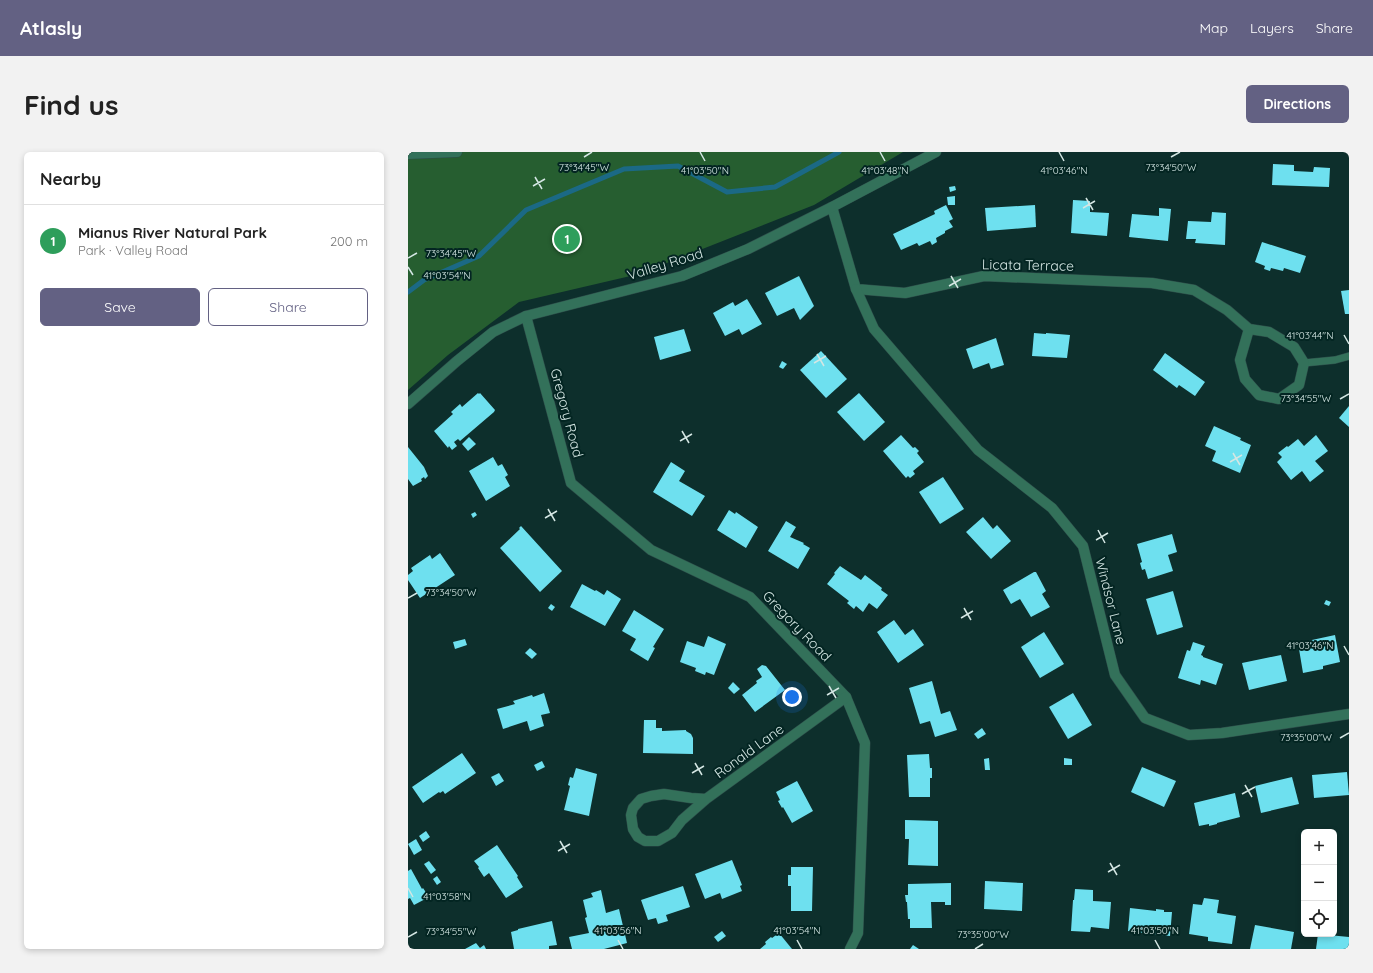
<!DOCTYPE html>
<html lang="en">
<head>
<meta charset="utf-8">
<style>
	body { margin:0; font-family:Quicksand,sans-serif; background:#f2f2f2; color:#222 }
	.controls { position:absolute; right:12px; bottom:12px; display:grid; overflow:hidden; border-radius:6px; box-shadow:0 2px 6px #0003 }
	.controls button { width:36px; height:36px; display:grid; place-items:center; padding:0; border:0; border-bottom:1px solid #e0e0e0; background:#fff; color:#222; font:20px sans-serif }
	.you { position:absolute; left:384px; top:545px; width:14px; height:14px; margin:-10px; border:3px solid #fff; border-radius:50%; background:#1a73e8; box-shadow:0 0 0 6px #1a73e833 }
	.badge { display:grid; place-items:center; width:26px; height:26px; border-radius:50%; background:#636183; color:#fff; font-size:13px; font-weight:700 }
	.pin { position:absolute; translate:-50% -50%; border:2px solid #fff; box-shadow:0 1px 4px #0006 }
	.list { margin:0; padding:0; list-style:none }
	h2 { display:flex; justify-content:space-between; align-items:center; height:52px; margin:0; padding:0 16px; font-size:17px }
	h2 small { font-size:13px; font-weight:400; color:#767676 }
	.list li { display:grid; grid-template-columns:26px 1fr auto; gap:12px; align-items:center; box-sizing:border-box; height:72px; padding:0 16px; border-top:1px solid #e0e0e0 }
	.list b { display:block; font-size:15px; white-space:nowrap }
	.list p { margin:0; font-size:13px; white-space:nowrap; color:#767676 }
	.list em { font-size:13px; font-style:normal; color:#767676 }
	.actions { display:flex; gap:8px; padding:12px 16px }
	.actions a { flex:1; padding:9px 0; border:1px solid #636183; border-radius:6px; text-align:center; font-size:14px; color:#636183 }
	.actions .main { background:#636183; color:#fff }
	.icon { flex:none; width:22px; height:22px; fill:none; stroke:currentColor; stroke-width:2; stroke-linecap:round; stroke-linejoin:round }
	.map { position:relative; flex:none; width:941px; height:797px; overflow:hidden; border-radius:6px }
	header { display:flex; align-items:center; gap:24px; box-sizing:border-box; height:56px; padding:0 20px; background:#636183; color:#fff }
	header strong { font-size:19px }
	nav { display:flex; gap:22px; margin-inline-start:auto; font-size:14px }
	.intro { display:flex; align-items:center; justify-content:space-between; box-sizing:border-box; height:96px; padding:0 24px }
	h1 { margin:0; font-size:28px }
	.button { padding:10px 18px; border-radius:6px; background:#636183; color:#fff; font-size:14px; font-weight:700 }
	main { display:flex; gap:24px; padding:0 24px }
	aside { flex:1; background:#fff; border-radius:6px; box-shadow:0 2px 6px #0003 }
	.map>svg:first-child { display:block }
	.green { fill:#265e30 }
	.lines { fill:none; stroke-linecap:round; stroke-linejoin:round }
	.stream { stroke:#1b6985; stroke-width:5 }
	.building { fill:#6ee0ef }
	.service-casing { stroke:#2d4c49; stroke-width:8 }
	.minor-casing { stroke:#2d4c49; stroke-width:11 }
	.tertiary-casing { stroke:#2d4c49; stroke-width:11 }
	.service { stroke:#33715a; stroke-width:7 }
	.minor { stroke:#33715a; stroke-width:10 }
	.tertiary { stroke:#33715a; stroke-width:10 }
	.ticks { fill:none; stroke:#d4e6e3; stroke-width:1.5 }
	.labels { text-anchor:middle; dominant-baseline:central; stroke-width:4; stroke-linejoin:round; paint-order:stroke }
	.street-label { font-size:14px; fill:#d4e6e3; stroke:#032522 }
	.ticks-label { font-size:10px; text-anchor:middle; fill:#d4e6e3; stroke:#032522; stroke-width:4; stroke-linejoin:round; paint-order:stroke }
</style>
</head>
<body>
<header>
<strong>Atlasly</strong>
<nav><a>Map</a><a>Layers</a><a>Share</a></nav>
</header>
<div class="intro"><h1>Find us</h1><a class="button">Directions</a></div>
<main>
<aside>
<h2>Nearby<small></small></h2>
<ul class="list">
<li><span class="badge" style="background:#2e9e5b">1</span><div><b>Mianus River Natural Park</b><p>Park · Valley Road</p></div><em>200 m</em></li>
</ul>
<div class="actions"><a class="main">Save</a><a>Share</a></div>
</aside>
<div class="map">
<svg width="941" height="797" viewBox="0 0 941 797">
	<rect width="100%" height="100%" fill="#0d2f2c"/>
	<polygon class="green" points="0,0 495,0 406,53 231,122 111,150 40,203 0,238"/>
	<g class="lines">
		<polyline class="stream" points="0,140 16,128 71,104 118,58 216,17 270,14 319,40 367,35 431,0"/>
	</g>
	<g class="building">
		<polygon points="865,12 886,13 886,19 905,20 906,15 922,16 921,35 864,33"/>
		<polygon points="547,34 548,38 542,40 541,35"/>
		<polygon points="547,44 547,53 540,53 539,45"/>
		<polygon points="665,48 682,49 682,60 701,61 699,84 663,81"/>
		<polygon points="538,53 545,67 541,69 545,75 537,79 537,81 528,86 529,90 524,93 522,89 511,94 509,91 493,98 485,82 527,62 526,59"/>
		<polygon points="627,53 628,75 579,79 577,56"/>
		<polygon points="751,56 763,57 760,89 721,85 724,62 751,64"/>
		<polygon points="804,60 818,61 817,93 787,91 788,87 778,87 780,69 803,70"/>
		<polygon points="854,90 898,104 892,121 876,116 875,119 863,116 862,119 856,117 857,114 847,110"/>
		<polygon points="391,124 406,154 392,168 386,156 369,164 357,141"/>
		<polygon points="941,138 941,162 937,162 933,139"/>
		<polygon points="339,147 354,172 334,183 331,177 317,184 305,161 325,150 327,154"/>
		<polygon points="276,177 283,199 252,208 246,185"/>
		<polygon points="626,181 638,182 638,181 662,183 659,206 624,204"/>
		<polygon points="588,186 596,213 583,217 581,211 565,217 558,197"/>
		<polygon points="413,199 439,227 418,246 392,218"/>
		<polygon points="757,201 797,230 787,244 771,233 769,236 745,218"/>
		<polygon points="374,209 379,212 375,217 371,215"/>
		<polygon points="70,241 71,242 72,241 87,258 86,260 52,289 50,287 46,290 49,294 44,298 41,294 40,296 26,279 45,262 43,260 52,252 54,255"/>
		<polygon points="451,241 477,270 456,289 429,260"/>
		<polygon points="941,254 941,275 931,266"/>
		<polygon points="806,274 833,286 832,288 843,293 832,321 804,309 808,299 797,294"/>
		<polygon points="493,283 505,296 507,295 511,299 509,301 516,310 505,319 507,322 502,326 500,324 498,326 475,299"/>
		<polygon points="908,283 920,299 907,309 916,319 902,330 894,319 883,328 869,310 874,305 870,301 879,294 880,295 890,287 896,294"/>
		<polygon points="61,285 68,292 60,299 54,292"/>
		<polygon points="0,295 16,315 20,324 17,327 16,325 13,327 14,329 5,334 0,327"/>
		<polygon points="85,305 90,314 94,312 100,323 97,325 102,334 78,349 61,319"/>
		<polygon points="263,310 277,319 271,329 297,344 284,364 245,340"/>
		<polygon points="535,325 556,357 532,372 511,340"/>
		<polygon points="321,358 327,362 328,360 350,375 338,396 309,378"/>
		<polygon points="67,360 69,363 65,366 63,362"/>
		<polygon points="575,365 585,377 589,373 603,389 583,407 558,380"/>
		<polygon points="378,369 388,375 382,385 396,391 395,392 402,396 390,417 360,399"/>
		<polygon points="113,374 154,419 132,440 92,396 112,377 111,376"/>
		<polygon points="764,382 769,400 760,403 765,419 740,427 737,417 734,418 732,411 734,410 729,392"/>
		<polygon points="32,401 47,423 12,446 0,428 0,423 5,419 3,416 22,403 24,407"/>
		<polygon points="432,414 453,428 457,423 474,436 473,438 480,443 469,457 461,451 455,460 448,454 446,457 439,451 441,449 419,432 427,422 426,421"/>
		<polygon points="626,420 628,420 638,439 634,442 642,455 623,465 612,447 603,452 595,438"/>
		<polygon points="174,432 187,439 188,438 196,443 199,438 213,447 197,474 162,455"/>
		<polygon points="765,439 775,475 749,483 738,447"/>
		<polygon points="918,448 923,450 921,454 916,452"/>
		<polygon points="143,452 147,455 144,459 140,456"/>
		<polygon points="226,458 256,477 245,495 247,496 240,509 222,498 228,487 214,479"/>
		<polygon points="486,468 497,483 505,477 516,493 490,511 469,480"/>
		<polygon points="636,480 656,512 632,526 613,495"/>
		<polygon points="927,483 932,510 915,514 915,517 895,521 890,491"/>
		<polygon points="300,484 318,492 306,523 298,520 297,523 287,519 288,516 272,510 279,489 296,495"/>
		<polygon points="57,487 59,493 47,497 45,490"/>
		<polygon points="785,490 797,494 793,503 795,504 795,505 815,512 808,533 793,528 792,533 770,526 779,498 782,499"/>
		<polygon points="122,496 129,502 124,507 117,501"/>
		<polygon points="873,503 879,529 841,538 834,511"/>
		<polygon points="354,513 358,514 377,538 347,560 334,543 349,531 348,529 354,525 349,517"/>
		<polygon points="524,529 533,562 542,559 549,578 527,585 522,569 512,572 501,536"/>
		<polygon points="325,530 332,537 326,542 320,536"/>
		<polygon points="136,541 142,561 133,563 136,574 122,579 119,569 95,577 89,557 107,552 105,549 124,543 125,545"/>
		<polygon points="665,541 684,573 660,587 641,555"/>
		<polygon points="236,568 248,568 248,576 254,576 254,579 278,578 278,579 283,582 285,586 285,602 235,601"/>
		<polygon points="574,576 578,582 570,587 566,582"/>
		<polygon points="54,601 68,621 37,642 35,639 32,641 31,640 15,651 4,635"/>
		<polygon points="521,602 522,616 524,616 524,626 522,626 522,645 501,645 499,603"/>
		<polygon points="581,606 582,618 577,618 576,607"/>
		<polygon points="656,606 664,607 664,613 656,613"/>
		<polygon points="134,609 137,615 129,619 126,613"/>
		<polygon points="734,615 768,629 756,655 723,640"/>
		<polygon points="168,616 189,622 181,664 156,658 162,634 160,633 162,625 165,626"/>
		<polygon points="939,620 941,643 906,646 904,623"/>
		<polygon points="91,621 96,629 88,634 83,625"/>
		<polygon points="884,625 891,652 853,661 847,634"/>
		<polygon points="389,629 405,659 384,671 375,655 374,656 370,649 372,648 368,640"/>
		<polygon points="827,641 832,665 809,671 809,672 801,674 801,672 791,674 786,651"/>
		<polygon points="497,668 530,669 530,714 500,713 501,687 497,687"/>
		<polygon points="18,679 22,685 15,690 11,684"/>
		<polygon points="8,687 14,698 6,703 0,692"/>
		<polygon points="89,693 110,724 109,725 115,735 98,746 81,721 76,725 70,716 71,715 66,709"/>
		<polygon points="324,708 334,733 332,734 334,739 314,747 312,741 297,747 287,722"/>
		<polygon points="21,709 28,718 23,722 16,712"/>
		<polygon points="383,715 405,715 404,759 383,759 383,734 380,734 380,723 383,723"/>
		<polygon points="3,717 14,737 15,736 21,745 6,753 2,746 0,747 0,719"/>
		<polygon points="29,724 33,730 29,733 25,727"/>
		<polygon points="577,729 615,731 614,759 576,757"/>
		<polygon points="543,731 543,753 537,753 537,750 523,750 524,776 502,776 502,767 500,767 499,750 498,750 497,743 500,743 500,732"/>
		<polygon points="275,734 282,755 258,763 260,769 250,772 248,766 240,768 233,748"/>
		<polygon points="667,737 685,738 685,749 703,750 701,777 683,775 682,780 663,779 665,748 666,748"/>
		<polygon points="193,738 198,761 211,757 219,791 196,797 164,797 161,785 181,781 177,766 179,765 175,748 185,745 183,741"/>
		<polygon points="796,746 811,748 809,761 828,764 824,792 800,789 800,785 781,782 785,752 794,753"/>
		<polygon points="722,756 748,759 748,757 756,758 756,760 764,760 762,784 720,779"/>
		<polygon points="144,769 149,793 141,794 141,797 106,797 103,780 110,778 110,777"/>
		<polygon points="847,773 886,780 883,797 842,797"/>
		<polygon points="314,779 318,784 310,790 306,785"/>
		<polygon points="371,781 384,797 352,797 358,792 357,790 363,785 364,786"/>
		<polygon points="910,782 941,785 941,797 908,797"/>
		<polygon points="68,791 72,796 76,793 78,797 57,797"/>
		<polygon points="505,793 511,797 502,797"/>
	</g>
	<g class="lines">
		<g class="service-casing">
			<polyline id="service" points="896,211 927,208 941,204"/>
		</g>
		<g class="minor-casing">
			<g id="minor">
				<polyline points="0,2 49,0"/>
				<polyline points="424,55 448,137 497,141 576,124 744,131 786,138 819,158 841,177 861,180 886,195 896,211 891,233 871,247 851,243 837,227 832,208 841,177"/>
				<polyline points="448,137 466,177 570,298 644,356 675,394 707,523 737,566 781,583 814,581 941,562"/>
				<polyline points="118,164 163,331 243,398 342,445 438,545 457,591 450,781 442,797"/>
				<polyline points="298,647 283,646 256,642 243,644 233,647 225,656 223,663 225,677 230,685 237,689 250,689 264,681 274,668 298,647 438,545"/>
			</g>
		</g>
		<g class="tertiary-casing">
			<polyline id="tertiary" points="0,252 49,209 85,180 118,164 274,124 340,97 424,55 528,0"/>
		</g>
		<use href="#service" class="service"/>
		<use href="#minor" class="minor"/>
		<use href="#tertiary" class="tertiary"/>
	</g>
	<path class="ticks" d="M292 0 297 9M472 0 477 9M651 0 656 9M176 5 184 0M763 5 772 0M127 25 134 37M125 34 137 27M678 46 685 58M675 56 687 49M0 106 9 101M0 115 5 123M543 124 550 136M541 134 553 127M936 183 941 192M409 202 416 214M406 211 418 204M932 247 941 242M274 279 281 291M272 289 284 282M825 301 832 313M822 310 834 303M140 357 147 369M137 366 149 359M690 378 697 391M688 388 700 381M0 446 9 441M556 456 563 468M553 466 565 459M936 494 941 503M421 534 428 546M419 543 431 536M932 586 941 581M287 611 294 623M284 621 296 614M837 633 844 645M834 642 847 635M152 689 159 701M150 699 162 692M702 711 709 723M700 720 712 713M0 736 5 745M0 785 9 780M210 788 215 797M389 788 394 797M747 788 752 797M567 797 575 792"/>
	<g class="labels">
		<g class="street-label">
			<text transform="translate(257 112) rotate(-17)">Valley Road</text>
			<text transform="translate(620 113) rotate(1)">Licata Terrace</text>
			<text transform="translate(159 261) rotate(75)">Gregory Road</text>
			<text transform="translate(703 449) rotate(76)">Windsor Lane</text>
			<text transform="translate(389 474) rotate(46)">Gregory Road</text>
			<text transform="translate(341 599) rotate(-36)">Ronald Lane</text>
		</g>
	</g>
	<g class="ticks-label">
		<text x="176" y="19">73°34'45"W</text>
		<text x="763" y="19">73°34'50"W</text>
		<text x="297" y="22">41°03'50"N</text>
		<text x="477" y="22">41°03'48"N</text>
		<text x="656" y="22">41°03'46"N</text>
		<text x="43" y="105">73°34'45"W</text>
		<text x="39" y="127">41°03'54"N</text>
		<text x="902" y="187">41°03'44"N</text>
		<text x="898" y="250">73°34'55"W</text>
		<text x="43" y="444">73°34'50"W</text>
		<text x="902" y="497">41°03'46"N</text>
		<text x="898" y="589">73°35'00"W</text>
		<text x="39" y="748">41°03'58"N</text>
		<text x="210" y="782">41°03'56"N</text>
		<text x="389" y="782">41°03'54"N</text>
		<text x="747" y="782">41°03'50"N</text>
		<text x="43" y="783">73°34'55"W</text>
		<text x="575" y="786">73°35'00"W</text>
	</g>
</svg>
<div class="controls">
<button>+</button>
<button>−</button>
<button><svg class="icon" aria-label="locate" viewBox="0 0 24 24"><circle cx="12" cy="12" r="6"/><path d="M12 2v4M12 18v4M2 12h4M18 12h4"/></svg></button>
</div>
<div class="you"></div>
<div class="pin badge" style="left:159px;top:87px;background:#2e9e5b">1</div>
</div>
</main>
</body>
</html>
